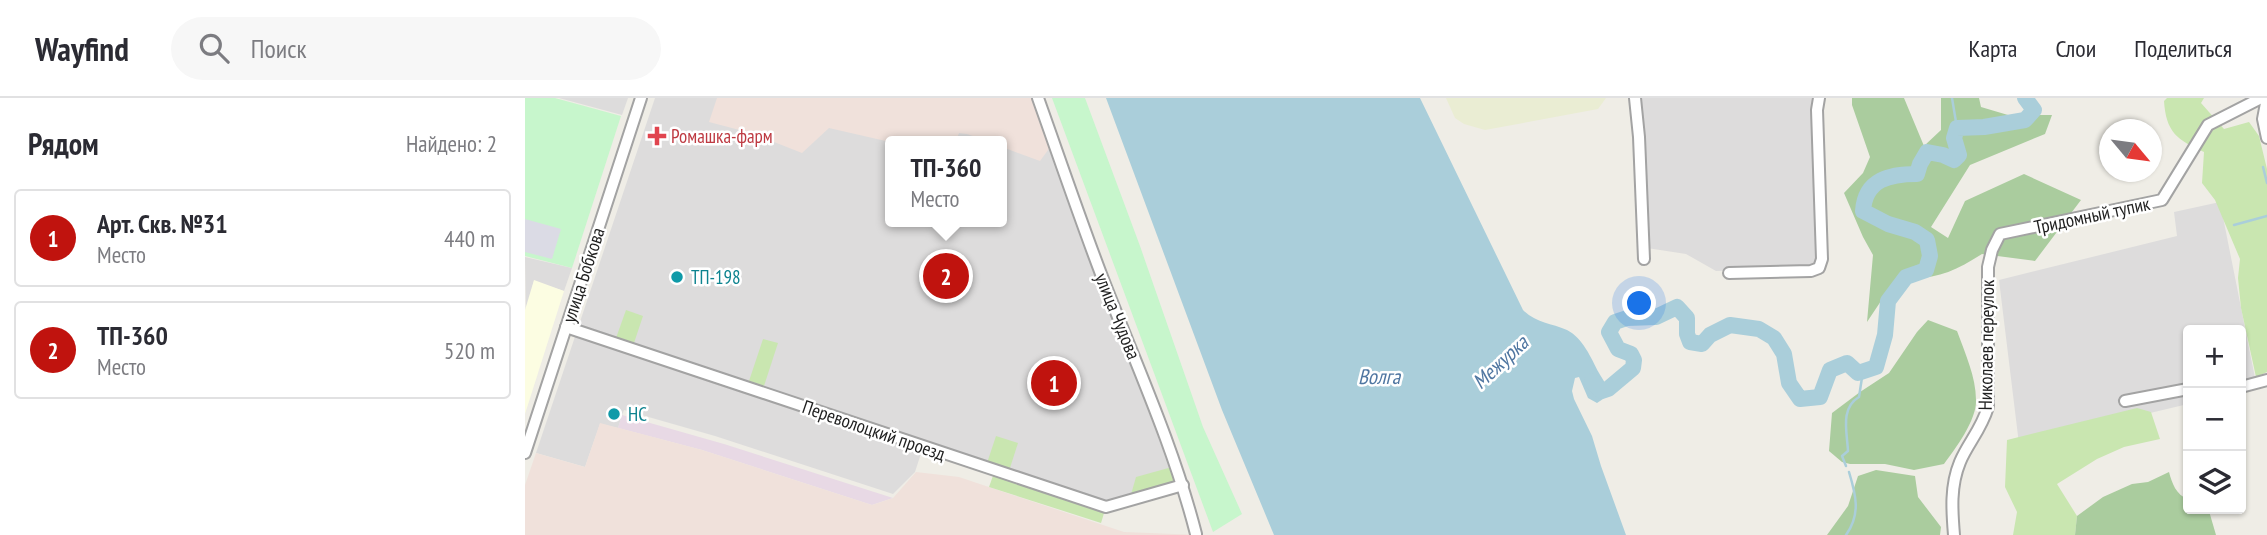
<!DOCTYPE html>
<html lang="ru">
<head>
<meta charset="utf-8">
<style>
	body { margin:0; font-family:"PT Sans Narrow",sans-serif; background:#f7f7f7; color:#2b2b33 }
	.controls { position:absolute; right:21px; bottom:21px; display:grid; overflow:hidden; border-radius:7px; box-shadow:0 2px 5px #0004 }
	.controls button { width:63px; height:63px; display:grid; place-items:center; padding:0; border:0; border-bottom:2px solid #e1e1e2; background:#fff; color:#2b2b33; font:35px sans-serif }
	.compass { position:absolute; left:1574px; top:21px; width:63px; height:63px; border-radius:50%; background:#fff; box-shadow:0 2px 5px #0004; rotate:119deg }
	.you { position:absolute; left:1115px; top:206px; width:24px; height:24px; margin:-18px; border:5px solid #fff; border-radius:50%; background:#1a73e8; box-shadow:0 0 0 10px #1a73e833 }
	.badge { display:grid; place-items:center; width:46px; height:46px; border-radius:50%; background:#c0130e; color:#fff; font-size:23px; font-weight:700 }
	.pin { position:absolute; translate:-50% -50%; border:4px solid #fff; box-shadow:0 2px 7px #0006 }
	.popup { position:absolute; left:360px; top:38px; width:122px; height:91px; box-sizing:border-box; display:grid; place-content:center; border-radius:7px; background:#fff; filter:drop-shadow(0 2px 5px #0005); font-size:23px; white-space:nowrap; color:#7c7c81 }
	.popup b { font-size:26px; color:#2b2b33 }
	.popup::after { content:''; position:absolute; left:50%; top:100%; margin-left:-14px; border:14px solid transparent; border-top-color:#fff }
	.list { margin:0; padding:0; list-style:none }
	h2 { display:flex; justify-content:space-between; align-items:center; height:91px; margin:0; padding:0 28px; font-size:30px }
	h2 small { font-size:23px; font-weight:400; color:#7c7c81 }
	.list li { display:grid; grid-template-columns:46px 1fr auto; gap:21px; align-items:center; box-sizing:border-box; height:98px; margin:0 14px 14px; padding:0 14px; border:2px solid #e1e1e2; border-radius:7px }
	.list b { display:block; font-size:26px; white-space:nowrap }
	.list p { margin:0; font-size:23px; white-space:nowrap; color:#7c7c81 }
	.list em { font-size:23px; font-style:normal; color:#7c7c81 }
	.icon { flex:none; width:38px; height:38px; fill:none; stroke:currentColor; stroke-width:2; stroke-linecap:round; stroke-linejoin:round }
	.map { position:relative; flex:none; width:1742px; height:437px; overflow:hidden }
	header { display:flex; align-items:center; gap:42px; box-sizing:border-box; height:98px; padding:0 35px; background:#fff; border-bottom:2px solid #e1e1e2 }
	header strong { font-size:33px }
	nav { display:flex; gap:38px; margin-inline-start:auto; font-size:24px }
	.search { width:490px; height:63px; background:#f7f7f7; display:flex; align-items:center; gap:18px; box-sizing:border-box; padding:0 24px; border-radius:38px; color:#7c7c81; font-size:26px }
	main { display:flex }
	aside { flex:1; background:#fff }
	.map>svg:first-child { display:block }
	.residential { fill:#dddcdc; fill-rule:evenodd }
	.industrial { fill:#e8d9e5 }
	.education { fill:#fcfde2 }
	.military { fill:#f0e1db }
	.farmland { fill:#eaedd3 }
	.grass { fill:#c9e6b0 }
	.forest { fill:#aacc9e }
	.park { fill:#c7f6cc }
	.plaza { fill:#dbdbe5 }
	.water { fill:#aaceda }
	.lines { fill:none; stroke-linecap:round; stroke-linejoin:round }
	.stream { stroke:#aaceda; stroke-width:2.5 }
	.river { stroke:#aaceda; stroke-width:16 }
	.minor-casing { stroke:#a3a3a3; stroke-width:14 }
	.minor { stroke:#fff; stroke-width:10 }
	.health-dot { fill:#e0444e; stroke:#fff; stroke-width:2.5 }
	.culture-dot { fill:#0f9aa8; stroke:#fff; stroke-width:2.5 }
	.labels { text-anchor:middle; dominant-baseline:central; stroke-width:5; stroke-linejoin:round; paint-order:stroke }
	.health-label { font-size:19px; fill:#be3a42; stroke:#fff; text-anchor:start }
	.street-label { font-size:19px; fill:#1f1f1f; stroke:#fff }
	.culture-label { font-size:19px; fill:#0d838f; stroke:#fff; text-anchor:start }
	.water-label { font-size:21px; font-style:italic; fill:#4f76a1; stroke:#fff }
</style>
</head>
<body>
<header>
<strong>Wayfind</strong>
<div class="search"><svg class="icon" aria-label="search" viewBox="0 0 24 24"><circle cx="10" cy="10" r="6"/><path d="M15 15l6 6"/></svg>Поиск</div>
<nav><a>Карта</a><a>Слои</a><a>Поделиться</a></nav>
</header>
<main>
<aside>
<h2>Рядом<small>Найдено: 2</small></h2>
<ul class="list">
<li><span class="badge">1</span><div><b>Арт. Скв. №31</b><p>Место</p></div><em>440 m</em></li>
<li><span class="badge">2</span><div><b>ТП-360</b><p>Место</p></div><em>520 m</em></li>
</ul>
</aside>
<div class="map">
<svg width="1742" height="437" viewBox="0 0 1742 437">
	<rect width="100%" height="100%" fill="#efede6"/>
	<g class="residential">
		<polygon points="34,0 103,0 97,17"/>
		<path d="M130 0H505L648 378 638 388 580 405 399 346 390 374 368 396 190 338 99 312 93 330 75 326 60 369 11 355ZM365 43H477V124H365Z"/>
		<polygon points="1112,0 1290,0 1293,162 1290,167 1285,170 1191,173 1161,156 1122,150"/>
		<polygon points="1695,104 1732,290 1716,294 1716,232 1663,232 1663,306 1494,346 1474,182 1652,138 1649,114"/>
		<polygon points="0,159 47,170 39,193 9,183 1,213"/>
	</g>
	<polygon class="industrial" points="97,317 199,346 368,400 347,407 177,352 93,330"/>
	<polygon class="education" points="9,182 39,193 0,316 0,212"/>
	<g class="military">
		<polygon points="192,0 507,0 526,48 515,63 477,49 477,43 462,43 442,36 434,35 431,43 365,44 304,30 277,55 226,35 184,24"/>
		<polygon points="75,325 177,352 347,407 368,400 391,374 434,379 599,434 675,437 0,437 0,387 11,355 60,369"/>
	</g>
	<polygon class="farmland" points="921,0 1081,0 1073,11 960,32 939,26 930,20"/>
	<g class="grass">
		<path d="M1642 0H1679L1676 5 1699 31 1724 24 1734 38 1742 71V274L1731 279 1716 210 1713 180 1715 161 1690 102 1677 85 1679 54C1652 42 1641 34 1639 3Z"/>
		<polygon points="101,212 118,218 109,245 91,240"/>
		<polygon points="238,241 253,245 239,288 224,283"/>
		<polygon points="1612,310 1626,314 1635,341 1599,349 1572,361 1532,386 1552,418 1550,437 1488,437 1492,414 1480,389 1482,342"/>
		<polygon points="471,338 493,345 484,373 462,365"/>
		<polygon points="647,369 653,385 605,400 611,379"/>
		<polygon points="469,375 580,412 576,425 464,389"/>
	</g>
	<g class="forest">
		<path d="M1327 0H1379L1399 48 1416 32V0H1454L1456 9 1483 17H1527L1520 36 1445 67 1406 129 1423 140 1440 103 1499 76 1556 102 1510 163 1457 156C1427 175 1408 183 1372 179L1342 224 1348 157 1338 139 1319 95 1338 75 1345 59 1327 7Z"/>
		<path d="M1403 222 1432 233C1440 255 1451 279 1451 302 1452 322 1430 351 1419 366L1389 372 1360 366H1325L1317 364 1304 353 1307 315 1335 294 1364 275 1392 234Z"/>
		<polygon points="1351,372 1390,378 1393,399 1416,429 1415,437 1302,437 1323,408 1333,378"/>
		<path d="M1644 374C1647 385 1651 397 1663 401V411H1681L1684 413 1691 437H1550L1552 418 1578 399 1607 386 1623 384Z"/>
	</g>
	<g class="park">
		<polygon points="0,0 30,0 96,18 47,170 0,158"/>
		<polygon points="527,0 560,0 615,148 678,329 717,416 688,434"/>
	</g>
	<polygon class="plaza" points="0,121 36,131 27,161 0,154"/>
	<path class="water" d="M581 0H895L998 212C1011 225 1026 225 1042 232 1058 240 1066 260 1074 275 1079 284 1084 288 1081 299L1072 305 1063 300 1054 279 1050 280 1047 293 1049 301 1067 338 1076 368 1101 437H749L697 312Z"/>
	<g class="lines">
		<g class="stream">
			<polyline points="1427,0 1432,30"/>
			<polyline points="1738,69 1742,85"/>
			<polyline points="1709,127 1742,118"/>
			<path d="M1321 368 1317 358 1323 353C1322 334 1315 310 1334 299L1338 273"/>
			<path d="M1321 437C1336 416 1331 397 1324 374"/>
		</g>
		<path class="river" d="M1067 283 1077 293 1083 291 1108 270 1109 262 1106 256 1093 251 1084 234 1090 224 1102 220 1131 219 1152 209 1162 220V236L1165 244 1177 246 1185 237 1205 227 1234 231 1249 240 1259 256 1264 285 1275 301 1295 299 1305 272 1322 265 1333 275 1351 269 1360 237 1363 203 1381 179 1401 172 1405 158 1402 142 1390 134 1363 126 1338 113C1340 81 1365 76 1392 76L1395 66 1402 54 1418 57 1429 62 1434 57 1429 40 1432 30 1459 29 1500 22 1509 12 1500 0"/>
		<g class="minor-casing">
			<g id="minor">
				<path d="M513 0C534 59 554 118 576 176 609 262 648 346 671 436"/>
				<polyline points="1110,0 1114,39 1119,161"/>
				<polyline points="1742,0 1738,21 1742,40"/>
				<polyline points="1204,175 1286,173 1294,170 1297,161 1292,12 1294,0"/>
				<polyline points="41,229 581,409 658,387"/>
				<polyline points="1716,289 1742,282"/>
				<polyline points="1600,303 1663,291"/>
				<polyline points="0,355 116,0"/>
				<path d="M1429 437C1427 413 1425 388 1435 364 1443 345 1456 332 1463 309V169L1467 152 1475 136 1637 102 1683 27 1736 0"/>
			</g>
		</g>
		<use href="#minor" class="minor"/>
	</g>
	<path class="health-dot" d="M128.5 27.5h7v7h7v7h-7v7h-7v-7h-7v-7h7z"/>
	<g class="culture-dot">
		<circle cx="152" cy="179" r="7"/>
		<circle cx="89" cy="316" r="7"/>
	</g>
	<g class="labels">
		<g class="health-label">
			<text x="146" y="38">Ромашка-фарм</text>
		</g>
		<g class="street-label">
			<text transform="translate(1567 117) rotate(-12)">Тридомный тупик</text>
			<text transform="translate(58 177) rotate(-72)">улица Бобкова</text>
			<text transform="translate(593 218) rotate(68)">улица Чудова</text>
			<text transform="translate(1461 247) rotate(-89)">Николаев переулок</text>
			<text transform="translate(349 332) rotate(19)">Переволоцкий проезд</text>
		</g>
		<g class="culture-label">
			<text x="166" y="179">ТП-198</text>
			<text x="103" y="316">НС</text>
		</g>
		<g class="water-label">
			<text transform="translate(975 264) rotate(-43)">Межурка</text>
			<text x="854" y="278">Волга</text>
		</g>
	</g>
</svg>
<div class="controls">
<button>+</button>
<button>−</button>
<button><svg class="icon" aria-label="layers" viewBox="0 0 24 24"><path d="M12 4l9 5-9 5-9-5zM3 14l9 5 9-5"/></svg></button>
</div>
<svg class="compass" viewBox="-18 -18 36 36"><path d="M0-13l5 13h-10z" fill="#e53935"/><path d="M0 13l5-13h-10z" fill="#7c7c81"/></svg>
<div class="you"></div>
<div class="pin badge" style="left:529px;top:285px">1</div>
<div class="pin badge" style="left:421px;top:178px">2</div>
<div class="popup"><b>ТП-360</b>Место</div>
</div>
</main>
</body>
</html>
